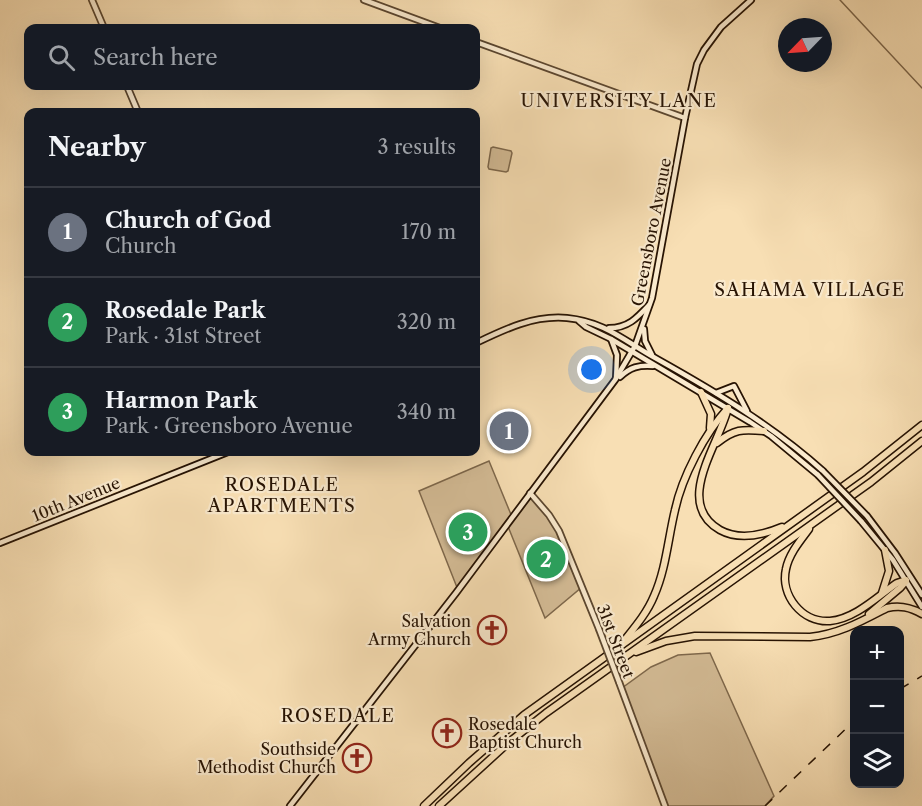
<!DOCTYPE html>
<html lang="en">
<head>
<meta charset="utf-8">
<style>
	body { margin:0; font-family:"Libre Caslon Text",serif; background:#20242c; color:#f1f3f6 }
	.controls { position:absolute; right:18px; bottom:18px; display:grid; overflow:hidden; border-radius:12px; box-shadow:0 6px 24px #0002 }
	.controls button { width:54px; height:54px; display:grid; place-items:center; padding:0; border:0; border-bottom:2px solid #363941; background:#171b24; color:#f1f3f6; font:30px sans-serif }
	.compass { position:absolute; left:778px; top:18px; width:54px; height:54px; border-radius:50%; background:#171b24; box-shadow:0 6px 24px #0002; rotate:245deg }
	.you { position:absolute; left:592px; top:370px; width:21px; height:21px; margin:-15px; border:4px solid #fff; border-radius:50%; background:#1a73e8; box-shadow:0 0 0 9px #1a73e833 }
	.badge { display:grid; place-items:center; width:39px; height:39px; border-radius:50%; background:#c59692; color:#fff; font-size:20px; font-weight:700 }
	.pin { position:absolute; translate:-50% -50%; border:3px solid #fff; box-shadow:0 2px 6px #0006 }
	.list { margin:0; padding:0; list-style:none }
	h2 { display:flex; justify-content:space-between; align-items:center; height:78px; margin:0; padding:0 24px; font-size:26px }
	h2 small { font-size:20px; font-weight:400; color:#9ea1a6 }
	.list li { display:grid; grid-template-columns:39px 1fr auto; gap:18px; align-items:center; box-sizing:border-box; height:90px; padding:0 24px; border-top:2px solid #363941 }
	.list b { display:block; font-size:22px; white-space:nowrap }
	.list p { margin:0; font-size:20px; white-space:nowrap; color:#9ea1a6 }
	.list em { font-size:20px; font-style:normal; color:#9ea1a6 }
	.icon { flex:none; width:33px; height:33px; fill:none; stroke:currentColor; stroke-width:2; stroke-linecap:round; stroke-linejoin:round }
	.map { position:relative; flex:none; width:922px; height:806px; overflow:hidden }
	.search { position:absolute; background:#171b24; box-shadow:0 6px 24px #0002; left:24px; top:24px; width:456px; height:66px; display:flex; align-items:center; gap:15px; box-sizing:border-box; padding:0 21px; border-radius:12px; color:#9ea1a6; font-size:22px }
	.panel { position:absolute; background:#171b24; box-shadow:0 6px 24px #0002; left:24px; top:108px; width:456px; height:348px; border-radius:12px }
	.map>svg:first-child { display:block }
	.green { fill:#d4bc96; stroke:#7e684c; stroke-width:1.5 }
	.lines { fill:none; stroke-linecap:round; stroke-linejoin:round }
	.stream { stroke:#7a6449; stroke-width:1.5 }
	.tertiary-casing { stroke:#5b462f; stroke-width:8 }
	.secondary-casing { stroke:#271303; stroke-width:8 }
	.motorway-casing { stroke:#271303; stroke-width:9 }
	.tertiary { stroke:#faeace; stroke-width:4.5 }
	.secondary { stroke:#faeace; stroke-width:4.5 }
	.motorway { stroke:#f8dfb4; stroke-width:6 }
	.rail { stroke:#271303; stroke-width:1.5; stroke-dasharray:10 10; stroke-linecap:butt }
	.tertiary-bridge-casing { stroke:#5b462f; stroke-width:8; stroke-linecap:butt }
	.secondary-bridge-casing { stroke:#271303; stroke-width:8; stroke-linecap:butt }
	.tertiary-bridge { stroke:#faeace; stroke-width:4.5 }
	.secondary-bridge { stroke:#faeace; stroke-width:4.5 }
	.labels { text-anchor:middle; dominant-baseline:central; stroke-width:4.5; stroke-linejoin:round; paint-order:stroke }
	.street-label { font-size:16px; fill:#271303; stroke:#faeace }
	.poi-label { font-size:16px; fill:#271303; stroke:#faeace; text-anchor:end }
	.neighbourhood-label { font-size:18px; letter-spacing:1.5px; fill:#271303; stroke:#faeace }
</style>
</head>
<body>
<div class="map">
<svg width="922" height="806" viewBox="0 0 922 806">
	<rect width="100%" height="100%" fill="#f8dfb4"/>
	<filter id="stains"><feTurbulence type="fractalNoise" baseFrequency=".00333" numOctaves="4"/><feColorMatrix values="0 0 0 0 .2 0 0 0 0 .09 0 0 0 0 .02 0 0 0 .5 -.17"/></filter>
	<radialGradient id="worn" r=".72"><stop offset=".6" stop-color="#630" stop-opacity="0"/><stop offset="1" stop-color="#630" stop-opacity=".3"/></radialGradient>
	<g class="green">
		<polygon points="493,147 511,151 512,153 508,171 506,172 489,169 488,167 491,148"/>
		<polygon points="489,461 512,517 530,493 549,515 582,587 545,618 507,524 458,590 419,491"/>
		<polygon points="710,653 774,796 765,806 664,806 622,688 651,667 678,655"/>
	</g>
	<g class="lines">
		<polyline class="stream" points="840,0 922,88"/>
		<g class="tertiary-casing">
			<g id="tertiary">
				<polyline points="92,0 104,28"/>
				<polyline points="364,0 440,28"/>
				<polyline points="476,42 685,118"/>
				<polyline points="127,86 138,112"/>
				<polyline points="530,493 549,515 559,531 599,629"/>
				<polyline points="619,682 665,806"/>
			</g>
		</g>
		<g class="secondary-casing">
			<g id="secondary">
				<polyline points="579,321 586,327 611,339 750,422 771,436 818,475"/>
				<path d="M609 328C628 328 637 318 649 305"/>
				<polyline points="644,329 645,341 652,355"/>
				<polyline points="611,339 617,355 616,378"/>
				<path d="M476 343C505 329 534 315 567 318 606 322 624 341 657 359 716 392 773 426 823 471"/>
				<path d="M620 377C630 367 639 365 653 366"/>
				<polyline points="716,393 734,386 747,411"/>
				<polyline points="867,516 895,553 922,595"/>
				<polyline points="861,521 893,560 922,607"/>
				<polyline points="0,543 228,452"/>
				<polyline points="290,806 456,593 615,380 635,346 652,298 685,118 697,64 704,50 721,27 751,0"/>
			</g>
		</g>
		<g class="motorway-casing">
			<g id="motorway">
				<polyline points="701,392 711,414 710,428"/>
				<path d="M728 408C719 445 673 503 720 530 740 541 763 535 782 527"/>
				<path d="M717 443C734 429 742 429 764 431"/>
				<path d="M809 529C800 541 789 554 786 569 780 595 802 623 830 621 855 619 878 596 897 583L906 580"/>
				<polyline points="882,593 889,571 885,550"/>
				<polyline points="869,614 900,588 906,581"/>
				<path d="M623 642C635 627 647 613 654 596 666 569 668 539 675 510 682 477 705 433 728 408"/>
				<path d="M636 652 666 641 695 636 810 637C839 634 862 621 887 608 900 605 910 607 922 614"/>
				<polyline points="424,806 469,763 524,715 863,472 922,425"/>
				<polyline points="439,806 508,743 546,713 871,482 922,441"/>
			</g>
		</g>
		<use href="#tertiary" class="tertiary"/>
		<use href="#secondary" class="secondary"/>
		<use href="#motorway" class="motorway"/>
		<g class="rail">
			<polyline points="900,689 922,676"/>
			<polyline points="765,806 854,721"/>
		</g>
		<g class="tertiary-bridge-casing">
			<polyline id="tertiary-bridge" points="599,629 619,682"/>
		</g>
		<g class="secondary-bridge-casing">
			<g id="secondary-bridge">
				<polyline points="823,471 867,516"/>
				<polyline points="818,475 861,521"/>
			</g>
		</g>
		<use href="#tertiary-bridge" class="tertiary-bridge"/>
		<use href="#secondary-bridge" class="secondary-bridge"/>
	</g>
	<defs>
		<g id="church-ring" transform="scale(1.5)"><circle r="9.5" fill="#faeace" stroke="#8f2418" stroke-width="1.5"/><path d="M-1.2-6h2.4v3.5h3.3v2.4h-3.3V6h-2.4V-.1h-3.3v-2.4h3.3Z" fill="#8f2418"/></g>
	</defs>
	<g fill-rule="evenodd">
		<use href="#church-ring" x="492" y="630"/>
		<use href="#church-ring" x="447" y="733"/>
		<use href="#church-ring" x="357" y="758"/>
	</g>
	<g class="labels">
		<g class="street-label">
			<text transform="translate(651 232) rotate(-79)">Greensboro Avenue</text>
			<text transform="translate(76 499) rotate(-22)">10th Avenue</text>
			<text transform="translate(616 641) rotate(69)">31st Street</text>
		</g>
		<g class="poi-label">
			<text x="471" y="621">Salvation<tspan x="471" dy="18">Army Church</tspan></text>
			<text x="468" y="724" text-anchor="start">Rosedale<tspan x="468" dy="18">Baptist Church</tspan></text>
			<text x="336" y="749">Southside<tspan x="336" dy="18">Methodist Church</tspan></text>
		</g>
		<g class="neighbourhood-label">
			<text x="619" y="101">UNIVERSITY LANE</text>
			<text x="810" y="290">SAHAMA VILLAGE</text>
			<text x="282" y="485">ROSEDALE<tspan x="282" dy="21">APARTMENTS</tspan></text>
			<text x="338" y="716">ROSEDALE</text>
		</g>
	</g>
	<rect width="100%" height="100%" filter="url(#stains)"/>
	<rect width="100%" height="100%" fill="url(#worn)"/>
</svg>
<div class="controls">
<button>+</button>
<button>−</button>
<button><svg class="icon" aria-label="layers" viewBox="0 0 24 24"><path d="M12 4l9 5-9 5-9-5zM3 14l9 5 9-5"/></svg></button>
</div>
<svg class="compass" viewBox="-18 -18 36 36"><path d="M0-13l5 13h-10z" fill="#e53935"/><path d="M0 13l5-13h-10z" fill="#9ea1a6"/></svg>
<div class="you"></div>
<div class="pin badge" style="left:509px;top:431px;background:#6b7280">1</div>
<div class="pin badge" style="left:546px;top:559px;background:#2e9e5b">2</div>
<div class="pin badge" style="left:468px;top:532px;background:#2e9e5b">3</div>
<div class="search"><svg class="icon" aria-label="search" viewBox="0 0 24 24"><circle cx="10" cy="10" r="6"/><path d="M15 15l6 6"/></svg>Search here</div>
<section class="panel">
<h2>Nearby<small>3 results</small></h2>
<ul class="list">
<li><span class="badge" style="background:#6b7280">1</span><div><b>Church of God</b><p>Church</p></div><em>170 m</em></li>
<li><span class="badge" style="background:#2e9e5b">2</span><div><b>Rosedale Park</b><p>Park · 31st Street</p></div><em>320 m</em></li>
<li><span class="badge" style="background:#2e9e5b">3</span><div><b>Harmon Park</b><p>Park · Greensboro Avenue</p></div><em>340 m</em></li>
</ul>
</section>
</div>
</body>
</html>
